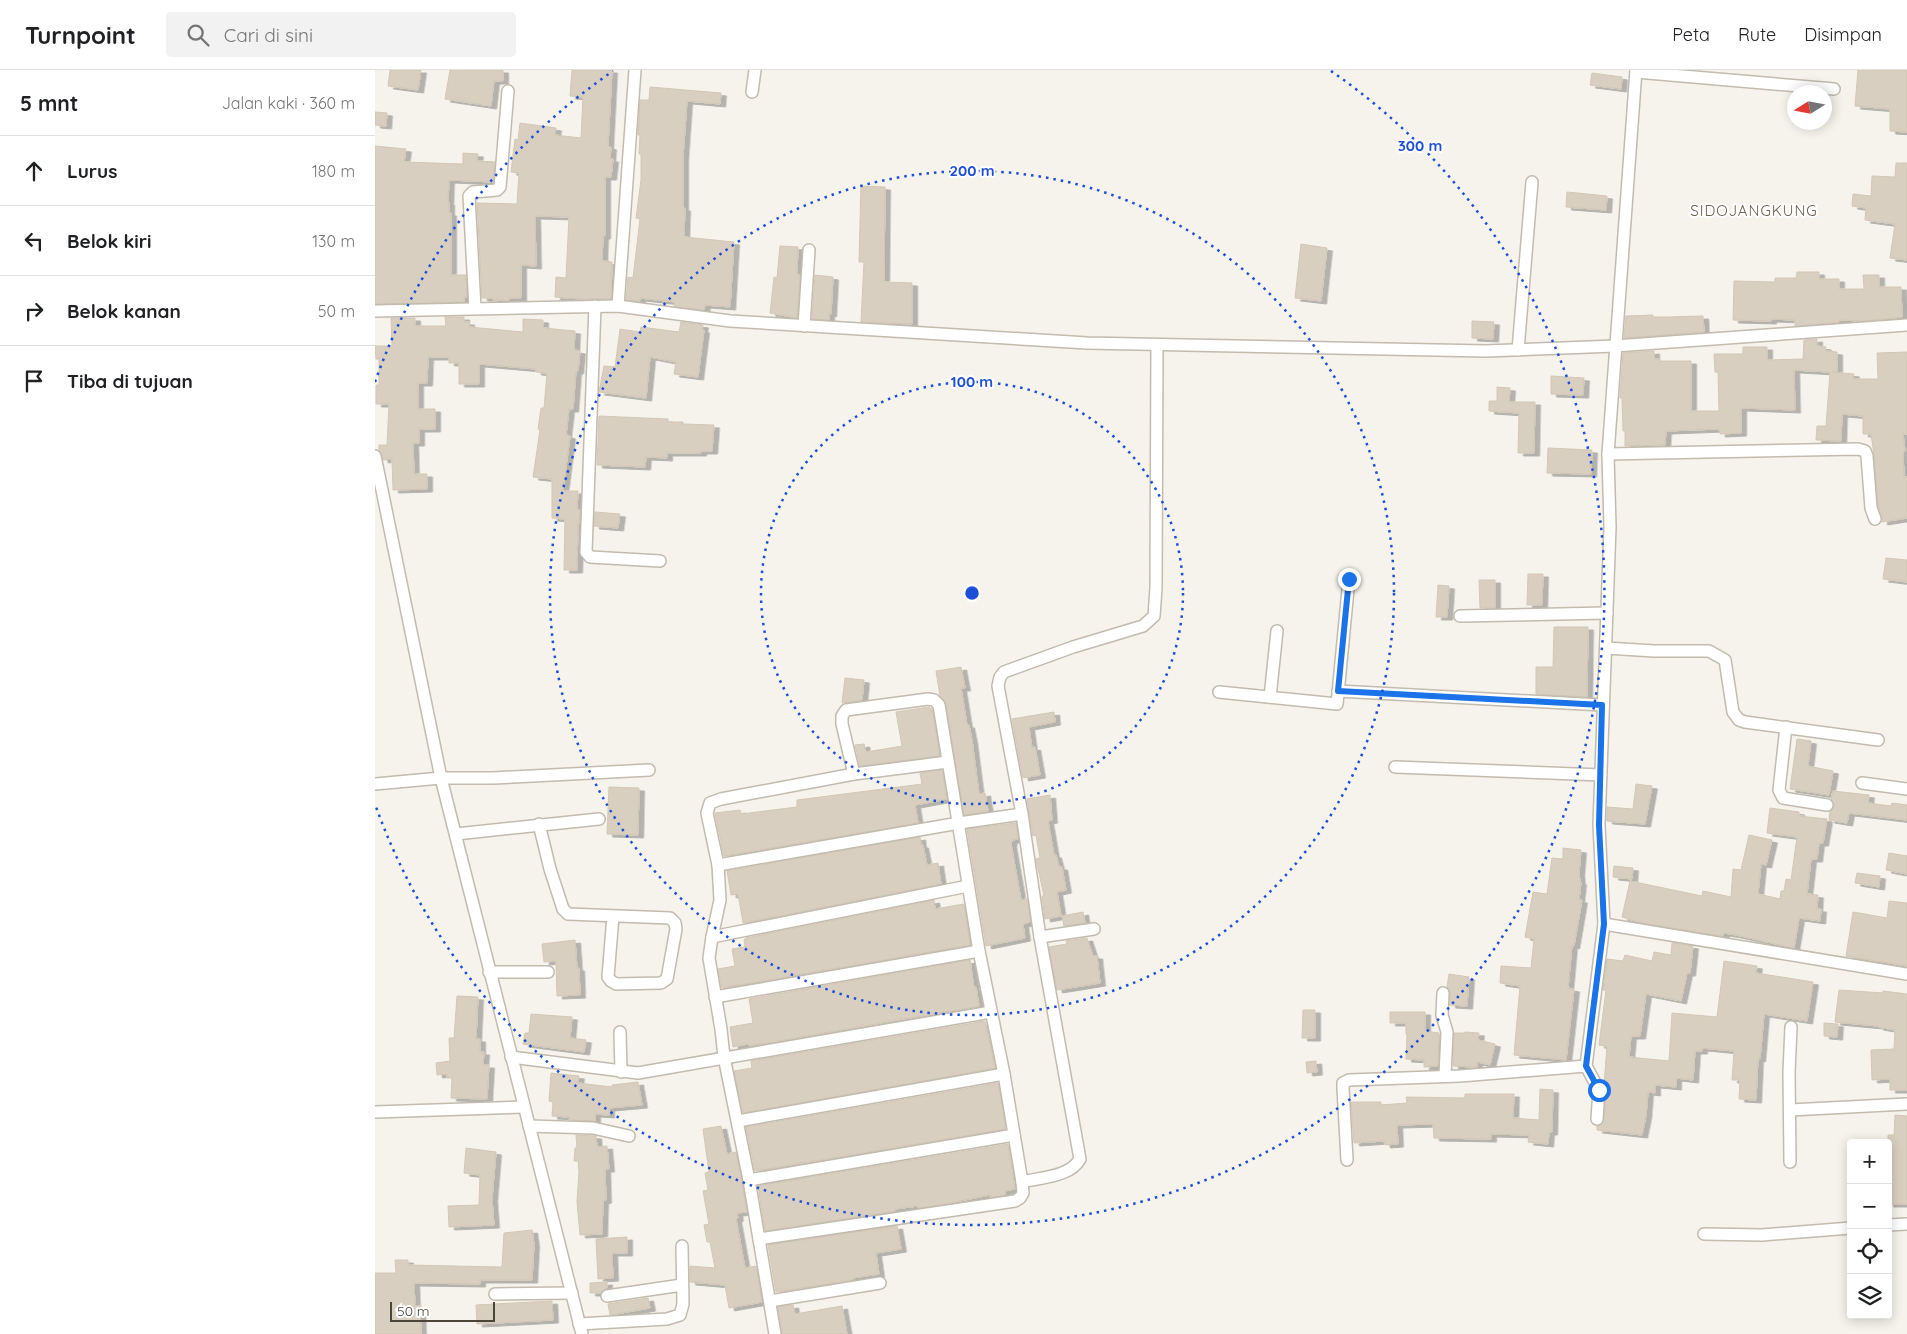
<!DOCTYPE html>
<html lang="id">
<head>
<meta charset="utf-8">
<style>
	body { margin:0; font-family:Quicksand,sans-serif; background:#f2f2f2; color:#202124 }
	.controls { position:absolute; right:15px; bottom:15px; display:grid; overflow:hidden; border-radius:5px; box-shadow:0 2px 12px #0003 }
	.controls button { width:45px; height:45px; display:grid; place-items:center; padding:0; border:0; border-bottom:1px solid #e0e0e0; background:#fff; color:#202124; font:25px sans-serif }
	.compass { position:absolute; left:1412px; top:15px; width:45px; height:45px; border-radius:50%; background:#fff; box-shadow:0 2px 12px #0003; rotate:259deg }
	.scale { position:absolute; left:15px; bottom:12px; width:105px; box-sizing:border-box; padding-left:5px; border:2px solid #4b4439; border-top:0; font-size:14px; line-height:18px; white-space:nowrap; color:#4b4439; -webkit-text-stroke:4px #fff; paint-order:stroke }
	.stop { position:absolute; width:15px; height:15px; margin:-11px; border:4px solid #1a73e8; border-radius:50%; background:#fff }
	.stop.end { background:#1a73e8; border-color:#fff; box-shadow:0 1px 5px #0008 }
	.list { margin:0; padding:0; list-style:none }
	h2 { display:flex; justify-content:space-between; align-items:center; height:65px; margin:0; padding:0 20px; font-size:21px }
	h2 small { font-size:16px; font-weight:400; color:#757577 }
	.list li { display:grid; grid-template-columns:32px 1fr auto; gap:15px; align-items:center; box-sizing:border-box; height:70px; padding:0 20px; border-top:1px solid #e0e0e0 }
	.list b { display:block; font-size:19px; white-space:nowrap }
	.list em { font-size:16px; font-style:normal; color:#757577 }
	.icon { flex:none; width:28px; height:28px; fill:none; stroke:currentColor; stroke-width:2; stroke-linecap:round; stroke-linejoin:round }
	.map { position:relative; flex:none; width:1532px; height:1264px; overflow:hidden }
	header { display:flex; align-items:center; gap:30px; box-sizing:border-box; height:70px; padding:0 25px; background:#fff; border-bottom:1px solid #e0e0e0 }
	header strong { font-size:24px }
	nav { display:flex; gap:28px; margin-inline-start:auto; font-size:18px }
	.search { width:350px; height:45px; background:#f2f2f2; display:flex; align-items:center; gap:12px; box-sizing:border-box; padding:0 18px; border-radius:5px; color:#757577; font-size:19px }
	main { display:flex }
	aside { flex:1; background:#fff }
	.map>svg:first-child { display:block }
	.building { fill:#d8cfc1; stroke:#d3c7b4; filter:url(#shadow) }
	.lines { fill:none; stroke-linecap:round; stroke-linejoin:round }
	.street-casing { stroke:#c2bbae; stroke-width:14 }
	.street { stroke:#fff; stroke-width:11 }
	.route { stroke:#1a73e8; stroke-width:6 }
	.ring { fill:none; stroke:#1d4ed8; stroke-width:2.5; stroke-dasharray:2.5 5 }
	.labels { text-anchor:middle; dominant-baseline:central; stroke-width:4; stroke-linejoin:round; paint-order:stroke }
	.quarter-label { font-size:15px; letter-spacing:1px; fill:#6e6250; stroke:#fff }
	.centre { fill:#1d4ed8; stroke:#fff; stroke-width:2.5 }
	.ring-label { font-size:15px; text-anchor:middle; font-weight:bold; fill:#1d4ed8; stroke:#fff; stroke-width:4; stroke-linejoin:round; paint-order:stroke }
</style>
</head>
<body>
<header>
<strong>Turnpoint</strong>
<div class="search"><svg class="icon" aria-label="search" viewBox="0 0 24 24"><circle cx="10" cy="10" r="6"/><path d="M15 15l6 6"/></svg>Cari di sini</div>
<nav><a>Peta</a><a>Rute</a><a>Disimpan</a></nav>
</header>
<main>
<aside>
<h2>5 mnt<small>Jalan kaki · 360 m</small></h2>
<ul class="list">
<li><svg class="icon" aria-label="ahead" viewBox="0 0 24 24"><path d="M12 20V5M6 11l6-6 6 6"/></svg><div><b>Lurus</b></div><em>180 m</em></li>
<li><svg class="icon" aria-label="left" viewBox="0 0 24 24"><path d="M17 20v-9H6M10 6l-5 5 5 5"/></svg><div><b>Belok kiri</b></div><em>130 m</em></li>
<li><svg class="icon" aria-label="right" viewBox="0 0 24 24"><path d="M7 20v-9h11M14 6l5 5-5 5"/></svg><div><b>Belok kanan</b></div><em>50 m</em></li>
<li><svg class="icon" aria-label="arrive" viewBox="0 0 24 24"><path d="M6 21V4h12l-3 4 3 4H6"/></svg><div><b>Tiba di tujuan</b></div></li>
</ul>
</aside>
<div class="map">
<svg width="1532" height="1264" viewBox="0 0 1532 1264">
	<defs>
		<filter id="shadow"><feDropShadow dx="5.5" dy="3" stdDeviation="0" flood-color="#0004"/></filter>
	</defs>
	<rect width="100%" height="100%" fill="#f6f3ec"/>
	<g class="building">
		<polygon points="15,0 46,0 43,20 13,16"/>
		<polygon points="75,0 128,0 128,11 119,11 116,36 70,29"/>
		<polygon points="197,0 237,0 233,76 236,77 235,89 238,89 236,107 230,107 230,166 228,166 227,191 237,192 236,229 207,229 180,227 181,207 191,208 194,147 160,146 161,196 146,195 146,228 134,228 134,230 118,230 118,228 107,228 102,133 142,134 144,103 136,102 140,69 143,70 145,53 181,58 180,65 206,68 208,27 195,26"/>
		<polygon points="1483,0 1532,0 1532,62 1515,61 1515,39 1480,36"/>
		<polygon points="1217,3 1247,7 1246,19 1215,15"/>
		<polygon points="275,17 346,23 345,34 312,31 308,87 308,138 310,138 309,167 359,172 355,237 330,235 329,240 299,236 300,232 265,228 265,231 251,230 253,207 258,208 265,149 261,148 266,110 266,84 264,84 265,65 263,65 265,30 274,30"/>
		<polygon points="0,42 12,43 11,56 0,55"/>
		<polygon points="0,76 31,79 29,92 88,94 88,83 103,84 102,91 120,92 118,112 74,110 73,132 74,132 74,143 76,143 76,205 91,205 92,227 89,227 89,232 0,234"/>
		<polygon points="1521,93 1532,93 1532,190 1515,188 1520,154 1490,150 1491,138 1477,136 1478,124 1496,126 1497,106 1520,107"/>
		<polygon points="486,116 510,117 509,212 537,213 537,254 486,252 489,192 484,192"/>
		<polygon points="1192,122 1232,126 1231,140 1191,137"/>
		<polygon points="926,174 952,178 946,231 920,228"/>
		<polygon points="405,176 423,177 422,204 425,205 422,248 395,243 399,207 402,208"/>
		<polygon points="1422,202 1444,202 1444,209 1464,209 1464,219 1489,219 1488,205 1504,205 1504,217 1526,217 1527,247 1489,251 1464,250 1464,252 1420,256 1420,250 1396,249 1396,251 1358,250 1359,211 1400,212 1400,208 1421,208"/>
		<polygon points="440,205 458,207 456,244 454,243 454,250 437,249"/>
		<polygon points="1278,245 1278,247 1293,247 1328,246 1329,262 1249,268 1251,246"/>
		<polygon points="70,247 89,247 89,252 94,252 94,257 148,262 148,249 168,250 168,258 200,261 199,280 205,281 203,301 201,301 198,339 194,339 191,365 195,366 188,421 203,421 202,440 205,440 204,454 203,454 202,500 189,500 190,449 177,448 177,409 158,407 165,360 163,359 166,338 169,338 172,303 161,302 161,299 104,294 104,314 84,314 84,293 74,293 74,287 53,287 52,313 43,313 43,339 60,339 60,359 44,359 44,373 38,373 39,404 52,404 52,419 18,420 17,389 8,390 4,380 4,375 12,375 14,334 1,334 1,315 4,315 4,289 1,289 0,276 17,276 16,248 40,248 40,256 71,256"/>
		<polygon points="1097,251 1119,252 1118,269 1097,268"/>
		<polygon points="306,252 328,255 327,260 329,260 323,307 299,304 301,292 275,287 271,328 224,322 229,296 240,297 245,259 265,262 266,257 304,262"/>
		<polygon points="1442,269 1442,276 1451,277 1450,281 1462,282 1462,302 1457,302 1479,304 1478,309 1503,309 1502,283 1532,282 1532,364 1528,364 1530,381 1528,382 1529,407 1532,407 1532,448 1507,452 1507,446 1503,436 1499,385 1496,364 1488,364 1488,346 1467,344 1466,371 1441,370 1442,356 1451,356 1455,302 1419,300 1420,340 1366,338 1366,363 1345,364 1344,359 1291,361 1290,375 1250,376 1250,361 1248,361 1247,328 1245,328 1248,283 1279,281 1279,289 1284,289 1284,291 1316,291 1316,341 1344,341 1343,302 1340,302 1339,284 1368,284 1368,277 1392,277 1392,290 1428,289 1429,270"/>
		<polygon points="1176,306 1209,308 1208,325 1176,324"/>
		<polygon points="1122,317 1135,318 1134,332 1160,332 1159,383 1143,383 1144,343 1114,341 1114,331 1122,331"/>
		<polygon points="224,346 293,349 293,352 308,352 308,354 339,355 337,381 326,381 326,383 292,383 292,388 271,387 270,397 222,395"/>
		<polygon points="1173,378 1217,380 1216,404 1172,403"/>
		<polygon points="220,442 245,444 243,458 219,456"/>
		<polygon points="1511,488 1532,490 1532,512 1508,509"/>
		<polygon points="1153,504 1168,504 1167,535 1152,535"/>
		<polygon points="1104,510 1120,510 1120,538 1105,538"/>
		<polygon points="1063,515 1074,516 1072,547 1061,547"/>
		<polygon points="1179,557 1213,557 1212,627 1161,624 1161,597 1178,597"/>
		<polygon points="586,597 590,618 586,618 592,655 594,655 597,670 604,724 610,723 613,741 589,745 571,634 565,626 561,601"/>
		<polygon points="470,608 489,610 487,630 467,633"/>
		<polygon points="554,637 557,639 565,686 485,696 480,675 489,674 491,682 527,676 521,642"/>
		<polygon points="679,642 680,652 654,657 657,678 660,677 665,705 648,708 637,649"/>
		<polygon points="1422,669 1436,671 1433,696 1458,701 1454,725 1415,719"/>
		<polygon points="567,700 572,729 540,735 543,753 349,786 340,743 365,740 366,744 422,737 422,730 547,714 545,703"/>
		<polygon points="1261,714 1277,716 1270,754 1232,751 1232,737 1258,739"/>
		<polygon points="234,717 264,718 263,765 232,764"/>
		<polygon points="1458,721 1494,725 1493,733 1516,736 1517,733 1532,735 1532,750 1474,743 1472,753 1454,750 1455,742 1459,736 1456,729"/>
		<polygon points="675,725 677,750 673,751 679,785 681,785 684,797 687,797 691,820 682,822 686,846 670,849 667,826 669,826 661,789 665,788 661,765 658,766 652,729"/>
		<polygon points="1395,738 1424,742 1424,746 1452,749 1448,773 1444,773 1442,789 1436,789 1432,824 1443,825 1442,839 1446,839 1445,851 1424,848 1419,878 1361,865 1349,863 1348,866 1267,853 1247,847 1255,811 1327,826 1328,821 1356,827 1358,799 1366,800 1374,765 1397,770 1391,795 1386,794 1383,824 1405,829 1406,821 1409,821 1411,809 1416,810 1422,767 1392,763"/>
		<polygon points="641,753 643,769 637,770 636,774 646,830 652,829 655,852 648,854 650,868 611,876 592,759"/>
		<polygon points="545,767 546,775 548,775 552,795 563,793 566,814 368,853 363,824 356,825 352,801"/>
		<polygon points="1188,778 1206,780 1204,803 1205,812 1206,812 1204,830 1207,830 1199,876 1197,875 1193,918 1199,919 1191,990 1139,985 1145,916 1125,913 1126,896 1156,898 1159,869 1150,867 1158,822 1172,824 1177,788 1188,789"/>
		<polygon points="1514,783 1532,786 1532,804 1511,800"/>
		<polygon points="1239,796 1258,798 1257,809 1238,807"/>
		<polygon points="1482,803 1505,806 1504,817 1480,813"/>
		<polygon points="559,830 560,839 589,834 595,875 347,918 343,899 360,896 357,879 370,877 369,870 371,868"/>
		<polygon points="1514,831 1532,833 1532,896 1471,886 1478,842 1512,848"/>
		<polygon points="708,842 710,853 689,856 687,846"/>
		<polygon points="712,868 718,886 722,886 725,913 682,920 674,877 692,874 691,871"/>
		<polygon points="200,870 202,898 204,898 205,925 182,926 181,891 169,892 167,874"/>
		<polygon points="1297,873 1318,876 1315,903 1312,903 1306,931 1271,924 1265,966 1256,966 1254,987 1294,991 1297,943 1342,947 1349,891 1382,896 1381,903 1438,912 1432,951 1389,944 1385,989 1383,988 1381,1030 1364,1029 1365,1010 1357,1010 1359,981 1327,978 1327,981 1320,981 1318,1010 1301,1008 1301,1017 1280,1015 1280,1023 1273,1022 1271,1046 1267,1065 1222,1060 1222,1056 1226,1055 1229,1050 1231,1021 1229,1014 1232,976 1224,975 1231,920 1228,920 1232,889 1248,891 1250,885 1277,891 1279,882 1296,885"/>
		<polygon points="595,890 599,918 601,917 604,936 374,976 373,974 358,977 355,957 378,953 374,929"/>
		<polygon points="1074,904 1094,907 1092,936 1075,935 1075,923 1072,917"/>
		<polygon points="1464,920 1508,923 1508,921 1532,924 1532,1020 1515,1020 1515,1009 1497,1010 1496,980 1519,979 1520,960 1503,957 1503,956 1460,952"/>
		<polygon points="82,926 103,927 101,969 105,969 105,982 109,982 108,995 114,995 112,1029 76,1028 77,1008 72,1008 72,1004 62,1005 61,993 75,991 74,968 79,968"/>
		<polygon points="928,940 940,940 940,968 927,968"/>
		<polygon points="1015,942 1050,942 1050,961 1064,963 1063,996 1049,997 1049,990 1031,989 1032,964 1031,964 1031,953 1015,953"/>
		<polygon points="156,944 197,947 195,968 211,970 209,982 148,974 150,963 154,963"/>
		<polygon points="610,951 620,998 368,1043 359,1001 377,998 376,991"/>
		<polygon points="1449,953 1463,954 1462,967 1449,966"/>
		<polygon points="1090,962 1104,963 1103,970 1120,974 1115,995 1102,992 1102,997 1078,996 1079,963 1090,963"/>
		<polygon points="941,991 942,1002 932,1003 931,992"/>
		<polygon points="176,1003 204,1006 203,1013 237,1017 237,1015 263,1012 267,1035 234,1038 234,1045 220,1044 220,1051 194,1050 195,1047 177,1046 178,1032 174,1031"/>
		<polygon points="623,1013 631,1059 380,1101 371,1057"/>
		<polygon points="1165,1019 1178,1020 1177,1062 1174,1062 1173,1074 1153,1072 1154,1065 1116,1064 1116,1069 1059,1068 1058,1054 1022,1055 1023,1074 1010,1075 1009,1071 979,1073 976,1032 1006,1032 1006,1035 1032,1033 1031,1027 1090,1028 1090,1024 1139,1024 1138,1048 1164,1050"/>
		<polygon points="1520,1045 1532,1046 1532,1134 1513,1134 1513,1065 1519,1065"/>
		<polygon points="346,1056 352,1084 361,1082 372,1142 362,1143 363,1148 361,1149 370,1198 381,1196 387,1232 354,1238 350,1215 315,1212 315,1196 340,1198 335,1172 332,1172 329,1155 334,1154 328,1121 333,1120 330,1103 334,1102 328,1059"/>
		<polygon points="201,1065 221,1066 222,1077 232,1076 234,1099 230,1099 231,1130 228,1131 227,1164 205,1165 202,1132 204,1102 203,1091 199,1091 200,1078 202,1078"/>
		<polygon points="633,1074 640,1119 630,1121 630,1125 615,1127 615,1125 570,1134 543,1138 543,1136 520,1139 520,1141 390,1161 383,1116"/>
		<polygon points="91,1078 121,1082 117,1129 119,1155 74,1157 73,1136 104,1135 105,1105 89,1103"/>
		<polygon points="522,1156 526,1179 501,1183 504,1204 478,1208 478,1210 401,1222 393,1175"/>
		<polygon points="157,1160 159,1174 157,1210 105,1210 105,1214 39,1213 40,1236 45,1236 46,1264 0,1264 0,1203 21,1203 20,1190 33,1190 33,1195 127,1197 129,1163"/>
		<polygon points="252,1167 252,1183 237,1183 238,1208 223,1209 221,1169"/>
		<polygon points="232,1212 232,1218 225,1223 215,1223 215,1213"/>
		<polygon points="273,1228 275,1238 235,1245 233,1234"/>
		<polygon points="177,1231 178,1250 102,1254 101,1235"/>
		<polygon points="418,1235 420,1244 467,1236 472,1264 407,1264 403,1237"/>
	</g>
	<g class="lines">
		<g class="street-casing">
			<g id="street">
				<polyline points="1261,2 1459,19"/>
				<polyline points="377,22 380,0"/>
				<polyline points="220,236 211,482 215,487 285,491"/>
				<polyline points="243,236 260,0"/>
				<polyline points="100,238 94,126 98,122 122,120 125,117 133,21"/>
				<polyline points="0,241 243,236 355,251 712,273 1111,281 1240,276 1532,255"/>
				<polyline points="429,256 434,180"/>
				<polyline points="1143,280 1157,112"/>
				<polyline points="1233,384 1483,379 1490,381 1492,386 1496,438 1500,449"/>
				<polyline points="0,386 66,708 207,1264"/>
				<polyline points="1085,546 1232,543"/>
				<polyline points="1231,578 1279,581 1334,581 1350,590 1358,642 1364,650 1370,652 1503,670"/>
				<polyline points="963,621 1227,635"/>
				<polyline points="844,622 962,634 974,509"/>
				<polyline points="895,627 902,561"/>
				<polyline points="1411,657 1404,720 1408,728 1452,735"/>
				<polyline points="1020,697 1226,705"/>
				<path d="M479 704 467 654V646L471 640 553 629 559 630 564 635 604 881 629 1004 647 1112C667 1107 695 1107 705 1089L665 867 647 744 623 616 625 607 629 602 698 577 768 556 779 546 781 518 782 275"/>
				<polyline points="1487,713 1532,719"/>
				<polyline points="0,714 66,708 118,708 274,700"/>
				<polyline points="164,754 175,799 188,839 193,844 295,848 300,853 301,859 292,909 286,913 241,914 236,911 233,907 238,846"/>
				<polyline points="81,764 224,749"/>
				<polyline points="343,795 584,753 647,744"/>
				<polyline points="1229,854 1532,904"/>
				<polyline points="337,867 593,816"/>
				<polyline points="665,867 719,859"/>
				<polyline points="114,902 173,902"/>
				<polyline points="1068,923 1067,945 1072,962 1070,1006"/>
				<polyline points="340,927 604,881"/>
				<polyline points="245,962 246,1002"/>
				<polyline points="136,987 263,1003 616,942"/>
				<polyline points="1415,1040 1532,1034"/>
				<polyline points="0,1042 149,1037"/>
				<polyline points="1222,1049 1224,1020 1211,996 1229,854 1224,755 1235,457 1233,384 1261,0"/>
				<polyline points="363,1051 629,1004"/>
				<polyline points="154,1056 218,1058 254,1066"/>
				<polyline points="972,1090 968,1018 968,1013 974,1010 1085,1006 1211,996"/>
				<polyline points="1415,1092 1414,1002 1416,957"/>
				<polyline points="374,1110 639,1065"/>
				<polyline points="1513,1155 1532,1154"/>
				<polyline points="1329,1164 1387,1165 1476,1158"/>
				<polyline points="384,1169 640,1131 645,1128 648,1123 647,1112"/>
				<polyline points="120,1224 197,1223"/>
				<polyline points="232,1226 307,1215"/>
				<polyline points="395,1231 505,1213"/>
				<polyline points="204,1254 292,1249 305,1245 308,1234 307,1176"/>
				<polyline points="400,1264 374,1110 349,987 346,959 334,888 337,867 345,830 343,795 332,743 335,733 346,729 479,704 573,692"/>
			</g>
		</g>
		<use href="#street" class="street"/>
	</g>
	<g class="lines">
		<polyline class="route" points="974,509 963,621 1227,635 1224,755 1229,854 1211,996 1224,1020"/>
	</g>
	<g class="ring">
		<circle cx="597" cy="523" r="211"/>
		<circle cx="597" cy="523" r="422"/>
		<path d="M0 312A633 633 0 0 1 238 1M956 1A633 633 0 1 1 0 734"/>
	</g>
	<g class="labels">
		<g class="quarter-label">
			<text x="1379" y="140">SIDOJANGKUNG</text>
		</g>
	</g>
	<circle cx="597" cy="523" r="8" class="centre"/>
	<g class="ring-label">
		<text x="1045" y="81">300 m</text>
		<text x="597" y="106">200 m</text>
		<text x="597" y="317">100 m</text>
	</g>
</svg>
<div class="controls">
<button>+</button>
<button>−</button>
<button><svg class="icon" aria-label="locate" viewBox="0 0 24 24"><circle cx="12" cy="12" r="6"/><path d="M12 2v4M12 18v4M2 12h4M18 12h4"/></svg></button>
<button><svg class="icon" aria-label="layers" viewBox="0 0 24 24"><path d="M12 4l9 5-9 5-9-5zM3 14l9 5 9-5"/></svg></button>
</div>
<svg class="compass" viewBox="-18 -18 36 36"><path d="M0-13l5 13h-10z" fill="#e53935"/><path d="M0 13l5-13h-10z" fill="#757577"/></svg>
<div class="scale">50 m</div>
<div class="stop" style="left:1224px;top:1020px"></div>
<div class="stop end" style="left:974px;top:509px"></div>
</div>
</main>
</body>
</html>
